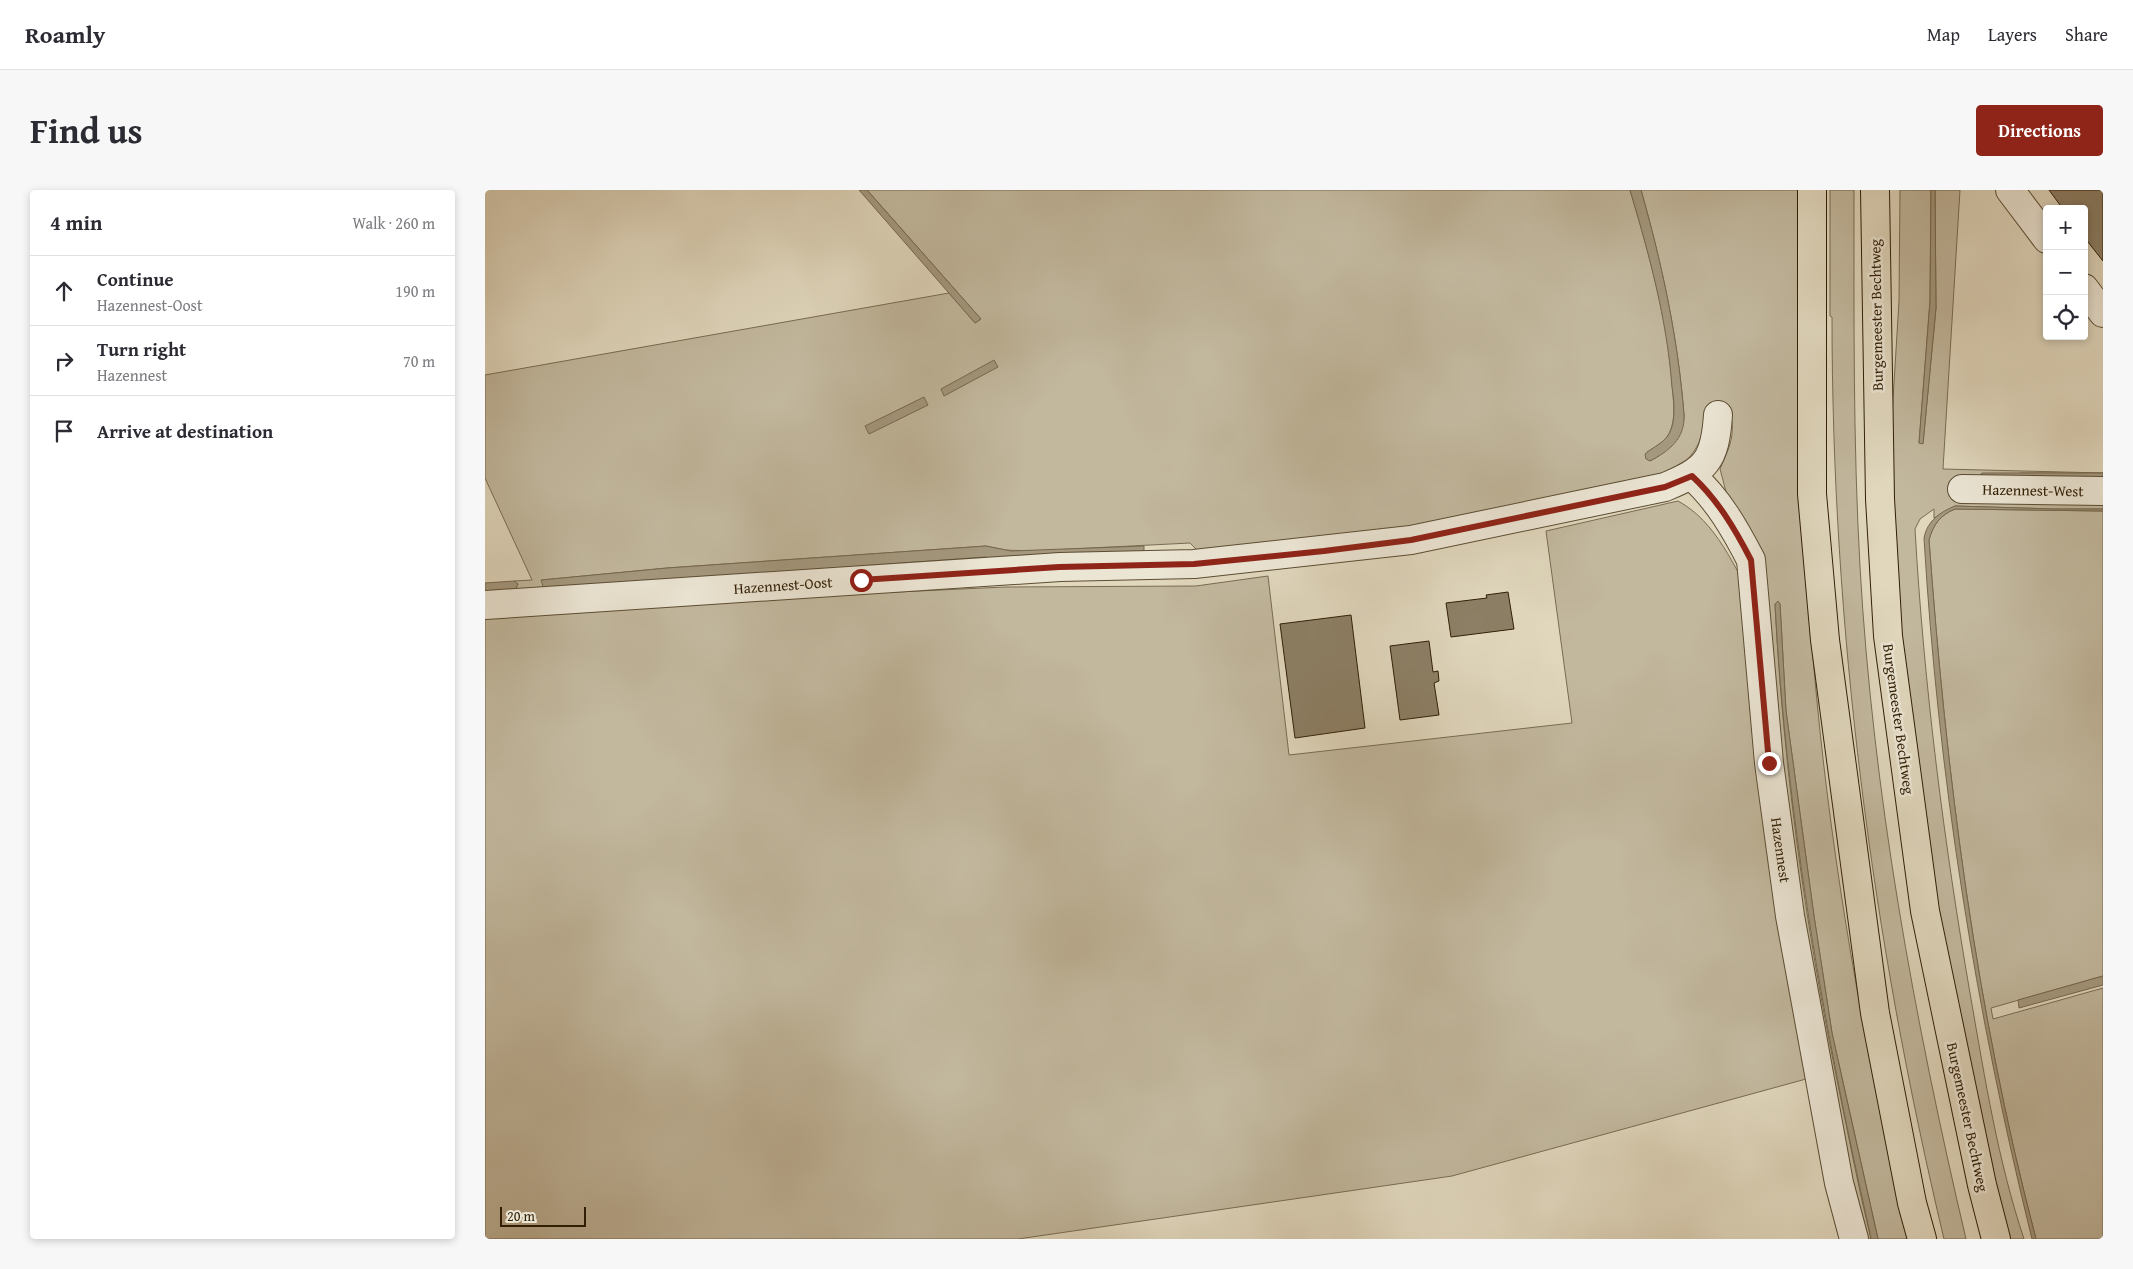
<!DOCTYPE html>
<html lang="en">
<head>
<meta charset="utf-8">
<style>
	body { margin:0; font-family:"Gentium Book Plus",serif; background:#f7f7f7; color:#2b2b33 }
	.controls { position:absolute; right:15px; top:15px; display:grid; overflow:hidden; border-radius:5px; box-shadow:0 2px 8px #0003 }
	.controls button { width:45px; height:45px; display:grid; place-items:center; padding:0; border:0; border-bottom:1px solid #e1e1e2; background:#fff; color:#2b2b33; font:25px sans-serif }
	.scale { position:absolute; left:15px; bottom:12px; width:86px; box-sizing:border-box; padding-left:5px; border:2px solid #301f05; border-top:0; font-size:14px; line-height:18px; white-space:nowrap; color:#301f05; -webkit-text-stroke:4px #ebe5d4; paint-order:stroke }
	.stop { position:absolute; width:15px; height:15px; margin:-11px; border:4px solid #8f2418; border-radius:50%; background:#fff }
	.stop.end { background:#8f2418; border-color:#fff; box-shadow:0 1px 5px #0008 }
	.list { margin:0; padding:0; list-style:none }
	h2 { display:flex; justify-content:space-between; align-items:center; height:65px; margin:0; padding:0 20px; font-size:21px }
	h2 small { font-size:16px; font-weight:400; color:#7c7c81 }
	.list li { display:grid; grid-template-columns:32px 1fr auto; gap:15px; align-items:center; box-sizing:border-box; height:70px; padding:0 20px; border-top:1px solid #e1e1e2 }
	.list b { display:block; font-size:19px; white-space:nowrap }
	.list p { margin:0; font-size:16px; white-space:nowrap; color:#7c7c81 }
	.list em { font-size:16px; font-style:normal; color:#7c7c81 }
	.icon { flex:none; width:28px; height:28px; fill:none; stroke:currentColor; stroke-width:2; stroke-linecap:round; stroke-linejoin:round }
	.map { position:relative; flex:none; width:1618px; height:1049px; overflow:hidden; border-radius:5px }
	header { display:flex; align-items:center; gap:30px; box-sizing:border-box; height:70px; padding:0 25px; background:#fff; border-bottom:1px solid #e1e1e2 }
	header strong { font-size:24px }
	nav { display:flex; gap:28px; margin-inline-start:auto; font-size:18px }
	.intro { display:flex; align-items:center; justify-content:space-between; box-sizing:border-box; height:120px; padding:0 30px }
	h1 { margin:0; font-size:35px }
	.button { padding:12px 22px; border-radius:5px; background:#8f2418; color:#fff; font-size:18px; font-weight:700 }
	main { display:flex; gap:30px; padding:0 30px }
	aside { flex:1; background:#fff; border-radius:5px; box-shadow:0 2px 8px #0003 }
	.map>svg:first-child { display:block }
	.green { fill:#c2b89e; stroke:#796c52 }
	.water { fill:#a4987e; stroke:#76684e }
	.building { fill:#8c7f65; stroke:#301f05 }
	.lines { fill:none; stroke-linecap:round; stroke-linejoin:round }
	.minor-casing { stroke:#5c4d33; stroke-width:30 }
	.major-casing { stroke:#301f05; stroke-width:30 }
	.minor { stroke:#ebe5d4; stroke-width:28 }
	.major { stroke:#e0d7bd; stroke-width:28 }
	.route { stroke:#8f2418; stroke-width:6 }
	.labels { text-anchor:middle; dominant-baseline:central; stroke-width:5; stroke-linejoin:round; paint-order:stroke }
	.street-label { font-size:15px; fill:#301f05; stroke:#ebe5d4 }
</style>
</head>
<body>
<header>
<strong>Roamly</strong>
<nav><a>Map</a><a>Layers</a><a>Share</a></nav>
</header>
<div class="intro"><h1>Find us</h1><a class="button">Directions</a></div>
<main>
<aside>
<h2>4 min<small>Walk · 260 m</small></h2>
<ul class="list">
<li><svg class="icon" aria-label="ahead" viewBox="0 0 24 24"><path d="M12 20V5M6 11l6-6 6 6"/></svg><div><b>Continue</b><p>Hazennest-Oost</p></div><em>190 m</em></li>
<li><svg class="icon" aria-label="right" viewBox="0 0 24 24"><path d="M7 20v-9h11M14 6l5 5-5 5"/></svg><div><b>Turn right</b><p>Hazennest</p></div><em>70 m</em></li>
<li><svg class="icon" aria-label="arrive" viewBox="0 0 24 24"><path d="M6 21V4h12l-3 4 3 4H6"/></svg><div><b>Arrive at destination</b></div></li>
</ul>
</aside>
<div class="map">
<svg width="1618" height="1049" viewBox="0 0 1618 1049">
	<rect width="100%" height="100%" fill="#e0d7bd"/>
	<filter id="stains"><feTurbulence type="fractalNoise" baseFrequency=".004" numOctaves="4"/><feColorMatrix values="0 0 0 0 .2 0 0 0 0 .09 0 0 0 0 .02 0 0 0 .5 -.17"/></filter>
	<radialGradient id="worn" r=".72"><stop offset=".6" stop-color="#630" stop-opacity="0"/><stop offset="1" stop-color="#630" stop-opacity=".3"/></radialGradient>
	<g class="green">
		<path d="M382 0H1145C1164 63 1182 128 1187 194 1188 208 1191 226 1186 239 1182 251 1172 256 1162 262L1165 271C1180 264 1200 244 1199 225 1193 148 1177 75 1156 0H1313C1311 181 1316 361 1335 541 1353 712 1385 882 1423 1049H1393L1347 843 1329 726 1301 521 1295 414H1290C1298 574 1320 733 1352 890 1363 943 1373 997 1386 1049H1380L1343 883 967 986 533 1049H0V421L520 397 711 396 783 386 804 565 1087 533 1061 341 1193 311C1232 332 1249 377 1271 415L1235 279C1242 262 1249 251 1247 231L1220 232C1216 254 1207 269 1188 281L984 330 716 364 705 353 547 361 520 360 501 356 182 378 57 390 59 399 500 367 513 370 0 408V401L30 400 33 394 29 391 47 390 0 288V185L464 103 490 133 496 129Z"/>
		<path d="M1345 0H1369C1369 126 1368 252 1375 377 1388 604 1429 828 1481 1049H1459C1387 747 1347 438 1347 127L1345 126Z"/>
		<path d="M1415 0H1446L1445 111 1434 253H1438L1451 118 1450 0H1475L1458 279 1618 283H1535L1618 312V319H1569L1470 316 1449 328V319L1435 329 1430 339C1439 497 1459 653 1486 809 1500 889 1513 971 1539 1049H1515L1487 928 1419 506 1404 275 1414 111Z"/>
		<path d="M1470 319 1618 321V786L1506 818 1508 829 1618 798V1049H1551C1491 821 1461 585 1444 350 1448 335 1455 325 1470 319Z"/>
	</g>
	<g class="water">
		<polygon points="374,0 382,0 496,129 490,133"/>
		<path d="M1145 0H1156C1177 74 1193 148 1199 225 1200 249 1184 261 1165 271L1161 269 1160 264C1169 256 1180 253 1185 242 1191 229 1189 210 1187 197 1182 129 1164 64 1145 0Z"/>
		<polygon points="1446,0 1450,0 1451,118 1438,254 1434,253 1445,111"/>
		<polygon points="509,170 513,177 459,206 456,199"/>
		<polygon points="439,207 443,215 384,244 380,236"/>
		<polygon points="1497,283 1618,283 1618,289 1494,287"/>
		<path d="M1470 316 1569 319H1618V321L1470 319C1455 325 1448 335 1444 350 1461 585 1491 821 1551 1049H1547C1490 819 1453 584 1439 348 1442 331 1455 322 1470 316Z"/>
		<polygon points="501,356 526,361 659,356 659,365 513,370 500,367 59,399 56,390 182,378"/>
		<polygon points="29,391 33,394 30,400 0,401 0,393"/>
		<path d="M1293 411 1295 414 1301 521 1329 726 1347 843 1393 1049H1386L1384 1039C1338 833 1301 625 1290 414Z"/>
		<polygon points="1618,786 1618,795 1534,818 1533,810"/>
	</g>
	<g class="building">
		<polygon points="1564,0 1618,0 1618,71 1599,47 1599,19 1578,19"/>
		<polygon points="1023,402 1029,439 966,447 961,413 1002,408 1001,405"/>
		<polygon points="866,425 880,538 810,548 795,434"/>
		<polygon points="944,451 948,482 953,481 954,491 949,493 954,525 915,530 905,456"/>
	</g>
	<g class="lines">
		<g class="minor-casing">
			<g id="minor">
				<polyline points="1525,0 1562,49"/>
				<polyline points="1599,98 1618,123"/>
				<path d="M1207 286C1233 309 1250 339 1266 370L1284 573 1305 726 1354 993 1369 1049"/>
				<polyline points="1477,299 1618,301"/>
				<path d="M0 415 575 377 709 374 926 350 1180 297C1221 280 1230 271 1233 225"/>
			</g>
		</g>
		<g class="major-casing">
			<g id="major">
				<polyline points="1327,0 1327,304 1340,450 1390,823 1427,1013 1437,1049"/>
				<polyline points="1390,0 1395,309 1403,446 1440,721 1497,995 1511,1049"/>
			</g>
		</g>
		<use href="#minor" class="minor"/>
		<use href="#major" class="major"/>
	</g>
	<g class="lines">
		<path class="route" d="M376 390 574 377 709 374 839 361 926 350 1180 297 1207 286C1233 310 1250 339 1266 370L1284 573"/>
	</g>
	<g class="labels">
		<g class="street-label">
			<text transform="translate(1391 125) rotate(-91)">Burgemeester Bechtweg</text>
			<text transform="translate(1548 300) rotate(1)">Hazennest-West</text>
			<text transform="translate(298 395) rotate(-4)">Hazennest-Oost</text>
			<text transform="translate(1414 529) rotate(82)">Burgemeester Bechtweg</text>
			<text transform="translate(1296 660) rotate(82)">Hazennest</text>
			<text transform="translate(1483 927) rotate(78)">Burgemeester Bechtweg</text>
		</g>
	</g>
	<rect width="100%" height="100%" filter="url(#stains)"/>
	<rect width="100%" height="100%" fill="url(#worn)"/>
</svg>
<div class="controls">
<button>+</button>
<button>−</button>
<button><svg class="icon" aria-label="locate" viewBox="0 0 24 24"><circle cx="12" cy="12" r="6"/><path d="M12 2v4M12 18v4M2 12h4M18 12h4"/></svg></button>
</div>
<div class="scale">20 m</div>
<div class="stop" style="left:376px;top:390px"></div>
<div class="stop end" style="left:1284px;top:573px"></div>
</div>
</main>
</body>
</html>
